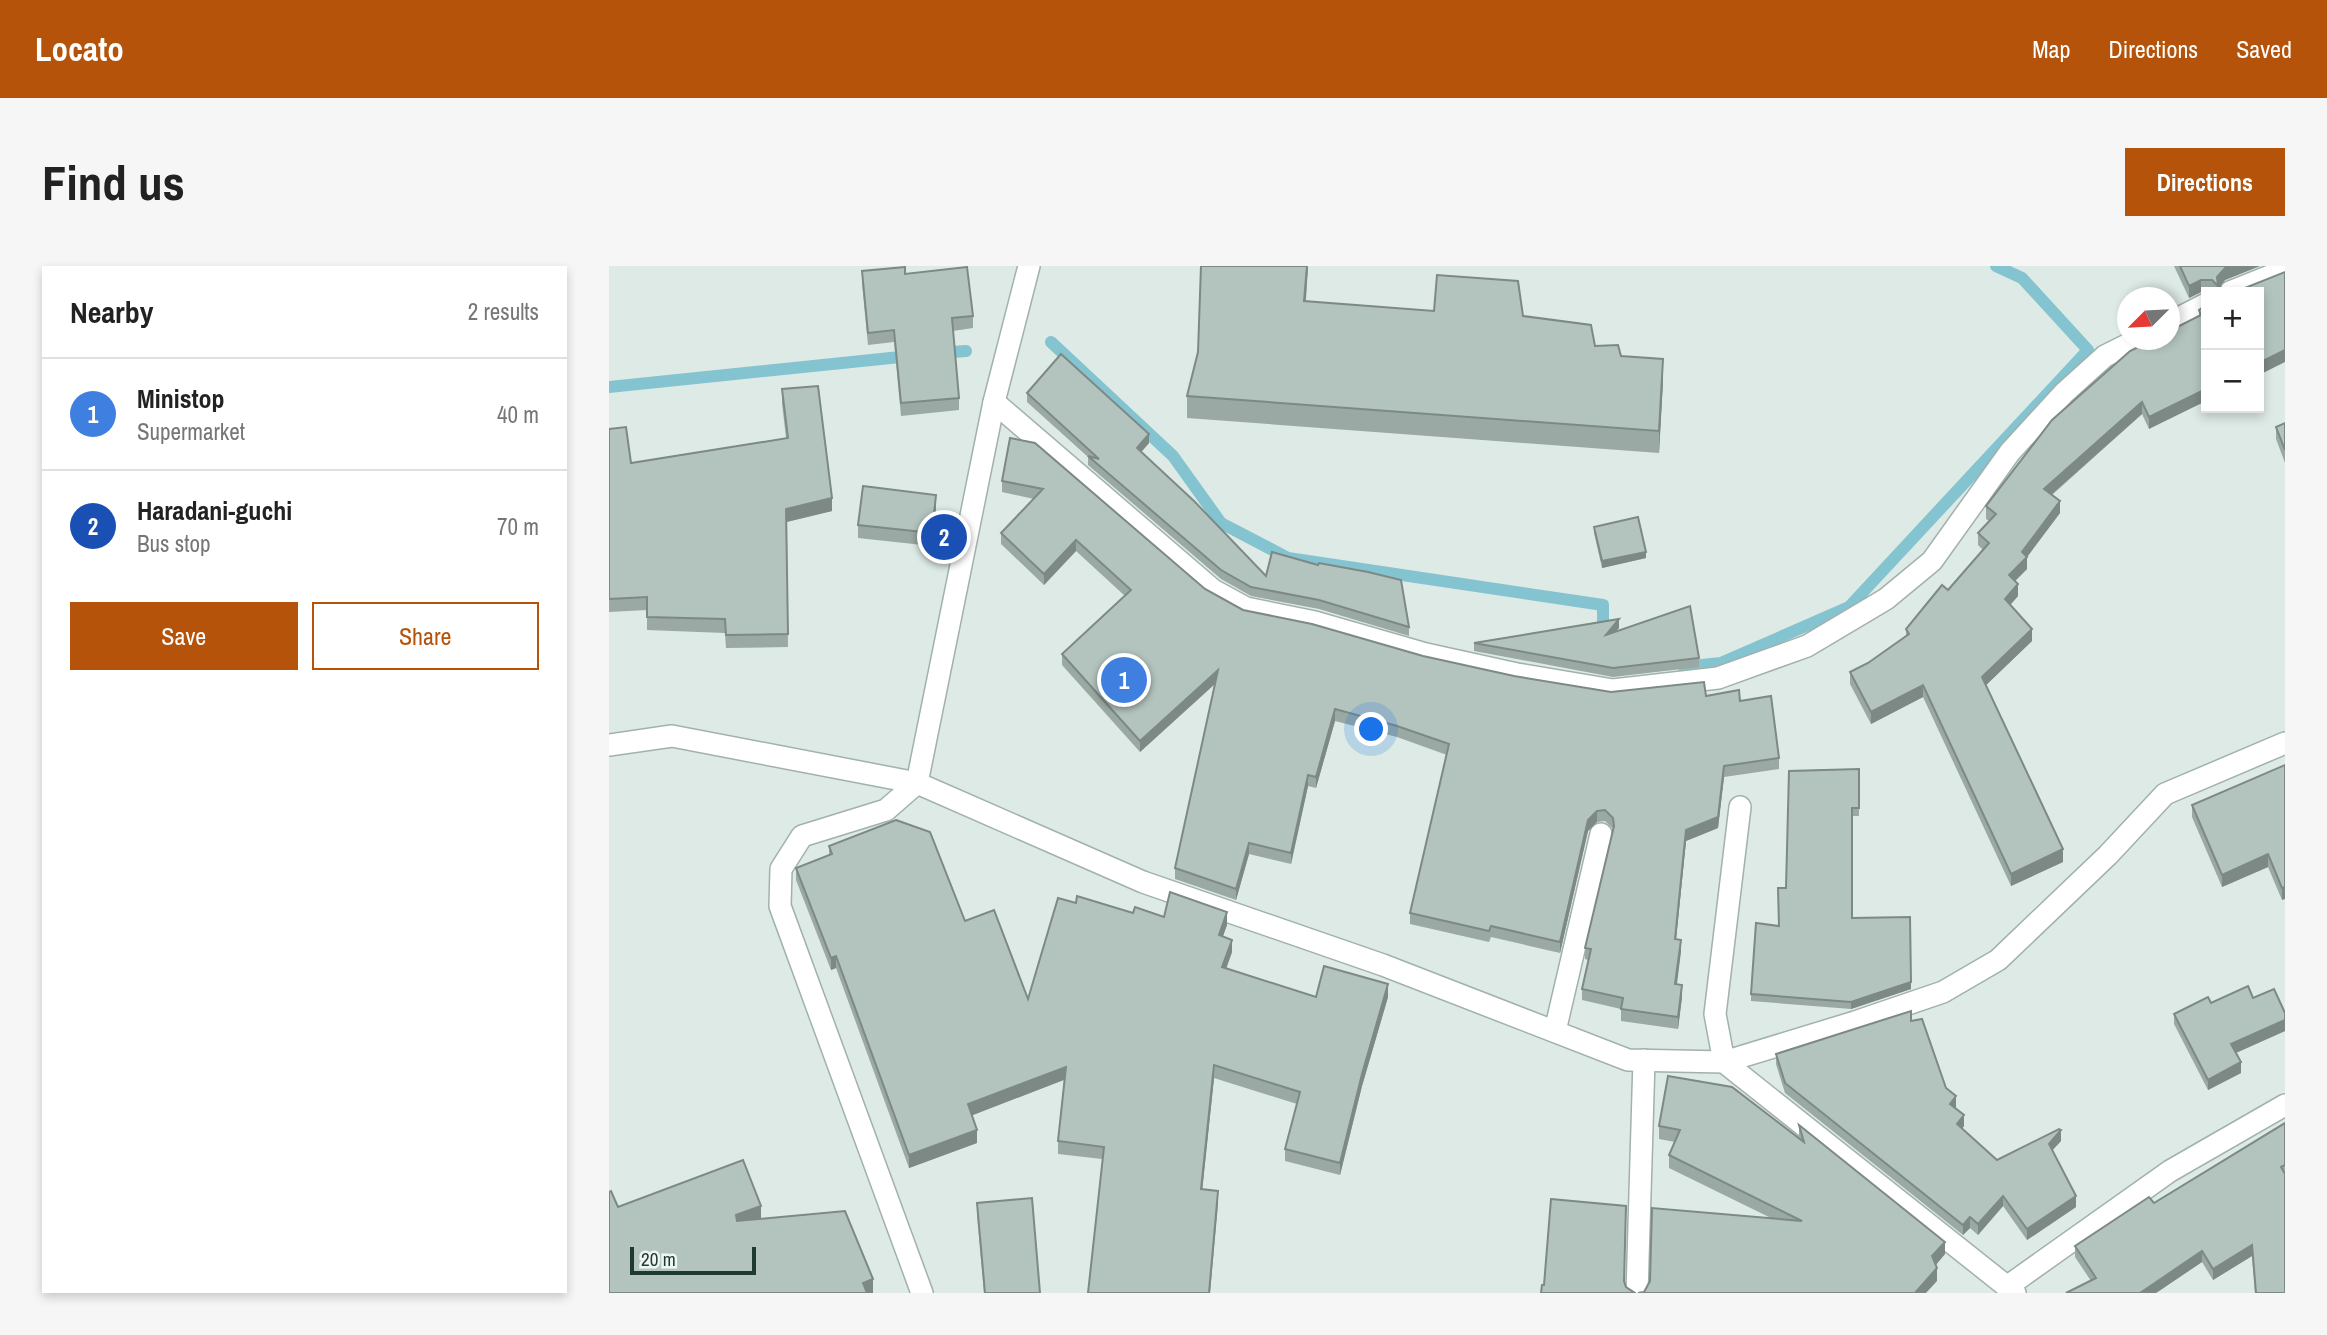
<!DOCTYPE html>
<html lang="en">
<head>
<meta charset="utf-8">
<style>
	body { margin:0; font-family:"Archivo Narrow",sans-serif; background:#f6f6f6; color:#222 }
	.controls { position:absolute; right:21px; top:21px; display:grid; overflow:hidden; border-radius:0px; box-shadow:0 4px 10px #0003 }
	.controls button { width:63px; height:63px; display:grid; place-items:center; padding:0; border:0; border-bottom:2px solid #e0e0e0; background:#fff; color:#222; font:35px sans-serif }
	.compass { position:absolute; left:1508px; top:21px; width:63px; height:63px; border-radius:50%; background:#fff; box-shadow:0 4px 10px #0003; rotate:246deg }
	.scale { position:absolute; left:21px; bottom:18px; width:126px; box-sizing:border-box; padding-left:7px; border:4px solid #1f3933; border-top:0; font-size:19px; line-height:24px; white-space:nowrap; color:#1f3933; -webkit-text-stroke:5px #eef6f2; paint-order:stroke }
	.you { position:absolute; left:763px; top:464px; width:24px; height:24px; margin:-18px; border:5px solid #fff; border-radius:50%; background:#1a73e8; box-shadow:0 0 0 10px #1a73e833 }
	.badge { display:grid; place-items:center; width:46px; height:46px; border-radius:50%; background:#b45309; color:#fff; font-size:23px; font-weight:700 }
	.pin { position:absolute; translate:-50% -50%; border:4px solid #fff; box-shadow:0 2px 7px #0006 }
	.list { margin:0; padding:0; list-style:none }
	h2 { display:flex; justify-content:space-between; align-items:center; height:91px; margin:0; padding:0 28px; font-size:30px }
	h2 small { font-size:23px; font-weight:400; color:#767676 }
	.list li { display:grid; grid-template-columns:46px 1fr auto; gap:21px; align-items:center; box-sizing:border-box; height:112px; padding:0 28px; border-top:2px solid #e0e0e0 }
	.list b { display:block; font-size:26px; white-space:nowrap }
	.list p { margin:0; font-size:23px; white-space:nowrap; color:#767676 }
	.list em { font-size:23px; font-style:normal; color:#767676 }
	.actions { display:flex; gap:14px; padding:21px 28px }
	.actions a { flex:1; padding:16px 0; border:2px solid #b45309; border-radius:0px; text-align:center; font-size:24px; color:#b45309 }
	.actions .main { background:#b45309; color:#fff }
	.map { position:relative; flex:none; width:1676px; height:1027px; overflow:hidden; border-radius:0px }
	header { display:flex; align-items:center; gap:42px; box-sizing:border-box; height:98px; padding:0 35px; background:#b45309; color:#fff }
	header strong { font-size:33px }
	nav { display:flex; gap:38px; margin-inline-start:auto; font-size:24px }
	.intro { display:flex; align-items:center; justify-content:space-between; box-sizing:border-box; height:168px; padding:0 42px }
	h1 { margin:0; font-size:49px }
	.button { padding:18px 32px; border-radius:0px; background:#b45309; color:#fff; font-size:24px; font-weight:700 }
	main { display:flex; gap:42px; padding:0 42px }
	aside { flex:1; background:#fff; border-radius:0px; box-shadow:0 4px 10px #0003 }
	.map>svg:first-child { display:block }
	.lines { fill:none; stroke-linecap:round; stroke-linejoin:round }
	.stream { stroke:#84c3d0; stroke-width:12 }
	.minor-casing { stroke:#a1b1ac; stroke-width:24 }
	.minor { stroke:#fff; stroke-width:21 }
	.wall { fill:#9aa9a3 }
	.shaded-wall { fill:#7d8985 }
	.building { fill:#b3c4be; stroke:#7d8985; stroke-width:2 }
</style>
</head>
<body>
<header>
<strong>Locato</strong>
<nav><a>Map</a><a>Directions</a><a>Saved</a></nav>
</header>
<div class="intro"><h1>Find us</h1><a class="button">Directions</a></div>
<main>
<aside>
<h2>Nearby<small>2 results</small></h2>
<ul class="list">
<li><span class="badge" style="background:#3f7fe0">1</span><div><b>Ministop</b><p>Supermarket</p></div><em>40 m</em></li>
<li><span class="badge" style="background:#1a4fb4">2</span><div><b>Haradani-guchi</b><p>Bus stop</p></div><em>70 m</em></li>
</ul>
<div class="actions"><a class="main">Save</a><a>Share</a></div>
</aside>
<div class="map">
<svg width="1676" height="1027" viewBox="0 0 1676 1027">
	<rect width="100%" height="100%" fill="#deeae5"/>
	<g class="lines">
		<g class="stream">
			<polyline points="442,76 564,190 612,257 679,292 994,339 994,371"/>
			<polyline points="330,87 357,85"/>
			<polyline points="0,121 301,90"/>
			<polyline points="1075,401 1112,397 1240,341 1479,84 1413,12 1387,0"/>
		</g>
		<g class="minor-casing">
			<g id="minor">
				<polyline points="1621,26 1676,4"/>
				<polyline points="1560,57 1597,38"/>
				<polyline points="385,136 604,324 637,342 706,356 817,388 908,408 1004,424 1109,412 1198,380 1277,333 1323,295 1401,186 1455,127 1496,90 1528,74"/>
				<polyline points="0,479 63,470 308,517 534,616 774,699 1019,794 1115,796 1406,1027"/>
				<polyline points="1131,541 1106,748 1115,796 1246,756 1334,726 1389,694 1499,589 1556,528 1676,477"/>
				<polyline points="946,765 992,568"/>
				<polyline points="1399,1020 1561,905 1676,839"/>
				<polyline points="313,1027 171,640 172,603 193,570 277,544 308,517 385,136 420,0"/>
				<polyline points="1028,1027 1035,794"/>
			</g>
		</g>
		<use href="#minor" class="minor"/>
	</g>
	<g class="wall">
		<polygon points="699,0 697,35 825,45 914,50 1012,90 1054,115 1050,187 578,152 578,130 589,86"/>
		<polygon points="1565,0 1651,0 1616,14 1611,20 1618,26 1592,26 1580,32"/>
		<polygon points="253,5 364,50 364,62 344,65 350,132 350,144 292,150 285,76 259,79 253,17"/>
		<polygon points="1597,39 1540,163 1533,148 1443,229 1451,247 1418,291 1418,303 1406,315 1409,330 1401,339 1423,375 1377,419 1454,596 1402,620 1314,431 1262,458 1241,418 1241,406 1259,397 1297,370 1297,363 1339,324 1374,284 1369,279 1369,267 1380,255 1377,253 1377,240 1590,50 1590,44"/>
		<polygon points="173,123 223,245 178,256 179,381 117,382 116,367 38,364 38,344 0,346 0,163 22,197 177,172 173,137"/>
		<polygon points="418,127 540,177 532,186 657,310 800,361 800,370 710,343 642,330 612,313 479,199 479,191 418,136"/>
		<polygon points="1676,157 1676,197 1667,173 1667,161"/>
		<polygon points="401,172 596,323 634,344 814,390 905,410 1002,426 1097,430 1131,435 1170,492 1170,503 1115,511 1109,562 1077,575 1067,673 1072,685 1068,719 1073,731 1069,763 1012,755 1012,743 973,734 973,723 979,694 976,693 976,682 1004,563 996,555 988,556 979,565 951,687 882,671 880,676 801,658 801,647 838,489 788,471 726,455 707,522 699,520 682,598 640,588 627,634 566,613 566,602 606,418 531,486 453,399 453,388 516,330 467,285 435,319 392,278 392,267 425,233 393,226 393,215"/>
		<polygon points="327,242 323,280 249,272 249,259"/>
		<polygon points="985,261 1037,292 993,302 985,267"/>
		<polygon points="1010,362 1007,365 1090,392 1090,401 1004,411 865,385 865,377"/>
		<polygon points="1676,499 1673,634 1659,601 1613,621 1583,551 1583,539"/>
		<polygon points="1250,503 1250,550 1243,550 1243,652 1302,723 1242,743 1142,735 1142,728 1170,660"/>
		<polygon points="220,580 356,655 419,733 467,637 524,647 618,659 614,670 623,686 617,703 707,731 779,731 753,820 731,909 676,895 676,883 688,838 605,812 593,924 609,938 493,893 449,888 449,875 455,814 363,849 368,877 300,902 227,702 222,704 187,614 187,602 220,589"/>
		<polygon points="1644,732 1676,765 1627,787 1632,807 1599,824 1565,758 1565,748 1602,737"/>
		<polygon points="1302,755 1347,841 1346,842 1355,860 1353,863 1388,894 1452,875 1443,884 1467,941 1418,974 1394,940 1369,969 1361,962 1354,969 1176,827 1167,798 1167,788"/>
		<polygon points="1676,857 1676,1027 1646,1027 1643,990 1604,1014 1593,996 1547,1027 1457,1027 1482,1015 1466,991 1466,980 1545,937"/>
		<polygon points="1190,859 1336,988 1327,999 1328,1015 1035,1026 1162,952 1060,902 1060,889 1066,876 1050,873 1050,860 1190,872"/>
		<polygon points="368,937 431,1027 375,1027 368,949"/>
	</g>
	<g class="shaded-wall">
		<polygon points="698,0 699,0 695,57 695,35"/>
		<polygon points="1620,0 1651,0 1616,14 1609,23 1608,11 1616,2"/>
		<polygon points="1592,14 1592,26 1580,32 1580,20"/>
		<polygon points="1676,84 1676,96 1650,109 1650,97"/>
		<polygon points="1054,93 1054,115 1050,187 1050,165"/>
		<polygon points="1597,123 1597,135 1540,163 1540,151"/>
		<polygon points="1533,136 1533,148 1435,235 1435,223"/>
		<polygon points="540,168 540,177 528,191 528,182"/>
		<polygon points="327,229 327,242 323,280 323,267"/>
		<polygon points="223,232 223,245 177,256 177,243"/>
		<polygon points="1451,235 1451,247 1418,291 1418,303 1400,321 1400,309 1413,286"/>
		<polygon points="467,274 467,285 435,319 435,308"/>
		<polygon points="1037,286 1037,292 993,302 993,295"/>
		<polygon points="1409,318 1409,330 1396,345 1396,333"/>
		<polygon points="1010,353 1010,362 997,377 997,369"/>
		<polygon points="1423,363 1423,375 1373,423 1373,411"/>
		<polygon points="609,404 609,415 531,486 531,475"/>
		<polygon points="1314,419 1314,431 1262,458 1262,446"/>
		<polygon points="726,443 726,455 707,522 707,511"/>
		<polygon points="1115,500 1115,511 1109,562 1077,575 1066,684 1066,673 1077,564"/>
		<polygon points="699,509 699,520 682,598 682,587"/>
		<polygon points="988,545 988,556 979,565 951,687 951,676 979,554"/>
		<polygon points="640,577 640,588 627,634 627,623"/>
		<polygon points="1454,583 1454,596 1402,620 1402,608"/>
		<polygon points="1659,588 1659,601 1613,621 1613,609"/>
		<polygon points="1676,621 1676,633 1673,634 1673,622"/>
		<polygon points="618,646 618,659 610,681 610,669"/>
		<polygon points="623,674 623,686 613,714 613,701"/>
		<polygon points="1072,674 1072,685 1066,730 1066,718"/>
		<polygon points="227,690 227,702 222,704 222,692"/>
		<polygon points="1302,716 1302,723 1242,743 1242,736"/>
		<polygon points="779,718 779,731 753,820 731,909 731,897 753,808"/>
		<polygon points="1073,719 1073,731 1069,763 1069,751"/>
		<polygon points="1676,754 1676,765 1622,789 1622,778"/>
		<polygon points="1632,796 1632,807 1599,824 1599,814"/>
		<polygon points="605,799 605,812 592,936 592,923"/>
		<polygon points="457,801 457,813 359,851 359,838"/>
		<polygon points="1347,830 1347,841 1341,849 1341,838"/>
		<polygon points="1355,849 1355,860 1348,869 1348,858"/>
		<polygon points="368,864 368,877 300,902 300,889"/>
		<polygon points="1452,864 1452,875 1440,888 1440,878"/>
		<polygon points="609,925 609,938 601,1027 600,1027"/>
		<polygon points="1394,930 1394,940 1369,969 1369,958"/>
		<polygon points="1467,930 1467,941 1418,974 1418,963"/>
		<polygon points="152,940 152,955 127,964 127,949"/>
		<polygon points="1361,951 1361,962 1354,969 1354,959"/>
		<polygon points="1336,976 1336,988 1323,1003 1323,990"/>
		<polygon points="1643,979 1643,990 1604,1014 1604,1003"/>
		<polygon points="1593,985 1593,996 1547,1027 1531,1027"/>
		<polygon points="1328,1002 1328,1015 1317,1027 1306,1027"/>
		<polygon points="264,1013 264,1027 254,1027 254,1017"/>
	</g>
	<g class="building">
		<polygon points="592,0 698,0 695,35 825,45 828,9 909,15 914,50 982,59 986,80 1009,79 1012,90 1054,93 1050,165 578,130 589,86"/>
		<polygon points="1571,0 1620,0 1616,2 1608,11 1609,19 1618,26 1609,26 1609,20 1603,14 1592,14 1580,20"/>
		<polygon points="296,1 296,8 358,1 364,50 343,52 350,132 292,137 285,64 259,67 253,5"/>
		<polygon points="1676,6 1676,84 1650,97 1650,26 1623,26 1626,26"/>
		<polygon points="1597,39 1597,123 1540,151 1533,136 1435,223 1451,235 1413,286 1418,291 1400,309 1409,318 1396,333 1423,363 1373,411 1454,583 1402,608 1314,419 1262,446 1241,406 1259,397 1300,368 1297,363 1333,319 1339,324 1380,277 1369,267 1387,248 1377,240 1443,154 1521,85 1543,74 1560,74 1560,65 1592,49 1590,44"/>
		<polygon points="452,88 540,168 528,182 585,235 657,310 663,286 709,299 710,297 759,306 792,314 800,361 710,334 642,321 612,304 479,190 490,193 418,127"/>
		<polygon points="209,120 223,232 177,243 179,368 117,369 116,353 38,351 38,331 0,333 0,163 17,161 22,197 179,172 173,123"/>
		<polygon points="1676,157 1676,184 1667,161"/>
		<polygon points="401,172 426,177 596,323 634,344 703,358 814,390 905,410 1002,426 1095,416 1097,430 1130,424 1131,435 1162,430 1170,492 1115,500 1109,551 1077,564 1066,673 1072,674 1066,718 1073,719 1069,751 1012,743 1014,732 973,723 982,683 976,682 1005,560 1004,552 996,544 988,545 979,554 951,676 882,660 880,665 801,647 840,478 788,460 726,443 707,511 699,509 682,587 640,577 627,623 566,602 609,404 531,475 453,388 522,324 467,274 435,308 392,267 434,223 393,215"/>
		<polygon points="254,220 327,229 323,267 249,259"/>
		<polygon points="1029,251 1037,286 993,295 985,261"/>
		<polygon points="1081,340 1090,392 1004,402 865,377 1010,353 997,369"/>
		<polygon points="1676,499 1676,621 1673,622 1659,588 1613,609 1583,539"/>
		<polygon points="1250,503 1250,542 1243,542 1243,652 1301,651 1302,716 1242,736 1142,728 1147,657 1170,660 1169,622 1177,622 1180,505"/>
		<polygon points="287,554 321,566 356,655 385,644 419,733 449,632 467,637 468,630 524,647 526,641 555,651 561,626 618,646 610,669 623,674 613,701 707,731 715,700 779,718 753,808 731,897 676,883 691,826 605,799 592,923 609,925 600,1027 479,1027 495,881 449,875 457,801 359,838 368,864 300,889 227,690 222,692 187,602 223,588 220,580"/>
		<polygon points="1639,720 1644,732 1665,723 1676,747 1676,754 1622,778 1632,796 1599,814 1565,748 1599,731 1602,737"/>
		<polygon points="1302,745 1302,755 1313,753 1337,822 1347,830 1341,838 1355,849 1348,858 1388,894 1450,863 1452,864 1440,878 1467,930 1418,963 1394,930 1369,958 1361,951 1354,959 1176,817 1167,788"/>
		<polygon points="1059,810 1123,821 1195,876 1190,859 1336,976 1323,990 1328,1002 1306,1027 1029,1027 1035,1026 1041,1015 1043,942 1193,955 1060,889 1071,864 1050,860"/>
		<polygon points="1676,857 1676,899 1672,901 1676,908 1676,1027 1647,1027 1643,979 1604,1003 1593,985 1531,1027 1457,1027 1487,1012 1466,980 1540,931 1545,937"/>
		<polygon points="134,894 152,940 127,949 128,955 236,945 264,1013 254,1017 258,1027 0,1027 0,926 2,925 9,941"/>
		<polygon points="423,932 431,1027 376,1027 368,937"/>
		<polygon points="942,933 1017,940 1015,1015 1017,1021 1026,1027 932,1027 933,1019 935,1019"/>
	</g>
</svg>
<div class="controls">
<button>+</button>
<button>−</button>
</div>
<svg class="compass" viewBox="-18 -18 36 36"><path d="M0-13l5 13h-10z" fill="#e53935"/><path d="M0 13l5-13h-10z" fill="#767676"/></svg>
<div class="scale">20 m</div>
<div class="you"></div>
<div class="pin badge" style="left:515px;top:414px;background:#3f7fe0">1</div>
<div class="pin badge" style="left:335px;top:271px;background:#1a4fb4">2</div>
</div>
</main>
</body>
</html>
